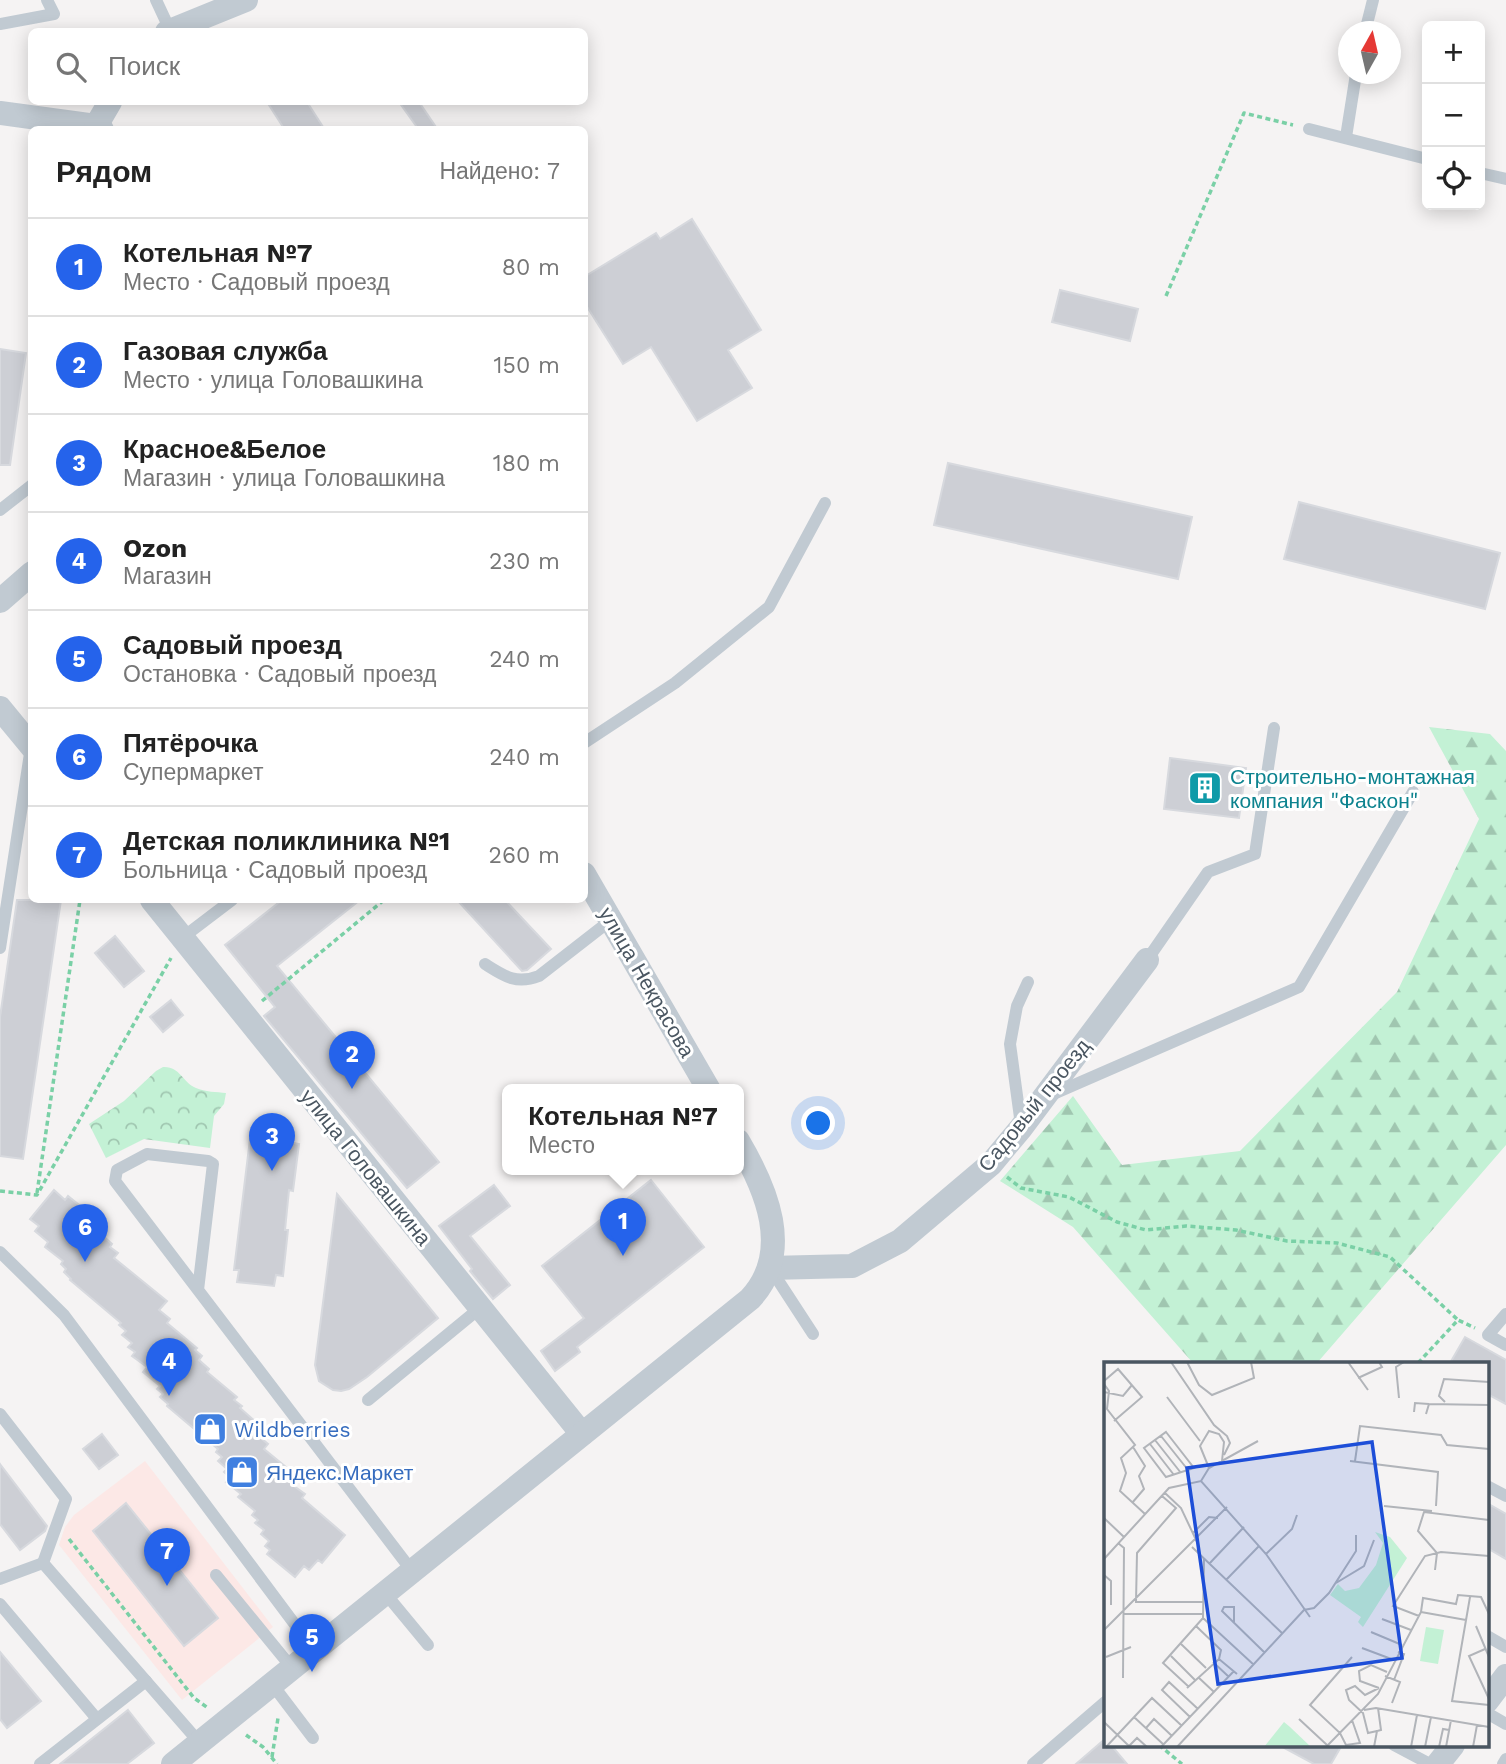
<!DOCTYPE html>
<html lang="ru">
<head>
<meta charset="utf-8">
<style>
	body { margin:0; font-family:"Work Sans",sans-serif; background:#f2f2f2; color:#222 }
	.controls { position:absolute; right:21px; top:21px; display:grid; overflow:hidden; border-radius:10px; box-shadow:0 4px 18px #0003 }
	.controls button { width:63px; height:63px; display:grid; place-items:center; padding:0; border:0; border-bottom:2px solid #e0e0e0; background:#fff; color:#222; font:35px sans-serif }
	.compass { position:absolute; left:1338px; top:21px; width:63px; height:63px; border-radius:50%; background:#fff; box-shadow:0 4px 18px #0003; rotate:8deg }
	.you { position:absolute; left:819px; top:1124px; width:24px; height:24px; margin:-18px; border:5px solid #fff; border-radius:50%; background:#1a73e8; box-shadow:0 0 0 10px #1a73e833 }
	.badge { display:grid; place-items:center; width:46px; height:46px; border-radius:50%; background:#2563eb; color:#fff; font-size:23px; font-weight:700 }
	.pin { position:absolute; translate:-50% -58px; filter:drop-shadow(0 2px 4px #0008) }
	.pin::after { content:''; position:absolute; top:37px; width:24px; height:21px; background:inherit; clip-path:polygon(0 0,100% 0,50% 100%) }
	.popup { position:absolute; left:502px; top:1084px; width:242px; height:91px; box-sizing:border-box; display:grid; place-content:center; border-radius:10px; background:#fff; filter:drop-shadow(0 2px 5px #0005); font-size:23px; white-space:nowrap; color:#767676 }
	.popup b { font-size:26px; color:#222 }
	.popup::after { content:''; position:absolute; left:50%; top:100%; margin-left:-14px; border:14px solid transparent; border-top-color:#fff }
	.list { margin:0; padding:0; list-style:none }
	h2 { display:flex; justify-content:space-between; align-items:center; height:91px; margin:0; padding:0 28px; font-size:30px }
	h2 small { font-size:23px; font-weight:400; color:#767676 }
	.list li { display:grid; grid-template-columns:46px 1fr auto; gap:21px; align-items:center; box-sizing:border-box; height:98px; padding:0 28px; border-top:2px solid #e0e0e0 }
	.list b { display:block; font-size:26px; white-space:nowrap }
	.list p { margin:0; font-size:23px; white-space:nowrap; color:#767676 }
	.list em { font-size:23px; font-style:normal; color:#767676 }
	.icon { flex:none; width:38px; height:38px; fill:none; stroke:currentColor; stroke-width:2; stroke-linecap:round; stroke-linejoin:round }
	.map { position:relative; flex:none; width:1506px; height:1764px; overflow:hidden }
	.search { position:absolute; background:#fff; box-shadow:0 4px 18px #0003; left:28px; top:28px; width:560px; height:77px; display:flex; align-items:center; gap:18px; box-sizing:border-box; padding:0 24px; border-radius:10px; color:#767676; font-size:26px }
	.panel { position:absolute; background:#fff; box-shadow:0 4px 18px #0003; left:28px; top:126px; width:560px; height:777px; border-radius:10px }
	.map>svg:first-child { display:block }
	.medical { fill:#fce8e6 }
	.forest { fill:url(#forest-firs) }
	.park { fill:url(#park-crowns) }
	.building { fill:#cdcfd5; stroke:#d7d9de; stroke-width:2 }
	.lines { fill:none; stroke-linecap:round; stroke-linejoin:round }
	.path { stroke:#7ad0a6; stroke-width:3.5; stroke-dasharray:5 3.5; stroke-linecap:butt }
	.lane { stroke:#c1cad2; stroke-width:12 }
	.street { stroke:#c1cad2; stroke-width:24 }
	.labels { text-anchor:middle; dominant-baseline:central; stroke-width:6; stroke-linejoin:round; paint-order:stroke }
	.culture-label { font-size:21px; fill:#0d838f; stroke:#fff; text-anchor:start }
	.street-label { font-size:21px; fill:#4a5661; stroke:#fff }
	.shop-label { font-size:21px; fill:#366cbe; stroke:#fff; text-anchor:start }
	.inset-road { fill:none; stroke:#b1b4b9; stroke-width:2 }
	.view { fill:#1d4ed8; fill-opacity:0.15; stroke:#1d4ed8; stroke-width:3.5 }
	.inset-edge { fill:none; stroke:#4a5661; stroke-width:3.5 }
</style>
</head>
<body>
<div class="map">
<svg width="1506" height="1764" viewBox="0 0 1506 1764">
	<defs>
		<pattern id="forest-firs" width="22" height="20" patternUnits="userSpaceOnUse" patternTransform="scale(1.75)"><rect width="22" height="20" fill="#c3f1d5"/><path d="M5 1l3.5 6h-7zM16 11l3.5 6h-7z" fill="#a0c6b0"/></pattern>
		<pattern id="park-crowns" width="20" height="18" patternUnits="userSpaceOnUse" patternTransform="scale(1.75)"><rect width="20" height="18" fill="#c3f1d5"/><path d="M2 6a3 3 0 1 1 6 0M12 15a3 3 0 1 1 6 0" fill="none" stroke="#a0c6b0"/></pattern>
	</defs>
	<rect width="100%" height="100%" fill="#f5f3f3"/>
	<polygon class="medical" points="145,1461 273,1627 182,1700 59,1545 65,1527 74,1515"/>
	<polygon class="forest" points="1429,727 1490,734 1506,751 1506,1145 1317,1363 1193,1363 1073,1227 1000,1181 1073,1096 1122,1165 1240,1151 1397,992 1479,819"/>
	<path class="park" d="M163 1067C180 1066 182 1082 196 1088 205 1092 217 1092 226 1093L224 1104 214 1116 210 1148 144 1139 106 1158 89 1124 124 1101 156 1071Z"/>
	<g class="building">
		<polygon points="267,102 307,102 325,130 285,130"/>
		<polygon points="399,102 419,102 438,130 419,130"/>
		<polygon points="692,219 761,330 728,350 752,388 697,421 651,347 623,364 584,302 584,277 656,233 660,239"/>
		<polygon points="1060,290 1138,309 1130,341 1052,322"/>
		<polygon points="0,349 26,353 10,465 0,465"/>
		<polygon points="948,463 1192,517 1178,579 934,525"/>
		<polygon points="1299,502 1500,553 1485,609 1284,559"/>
		<polygon points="1170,758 1246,768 1239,818 1164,809"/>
		<polygon points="17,900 61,900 23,1159 0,1156 0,1017"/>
		<polygon points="282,900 360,900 277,966 439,1162 407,1188 264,1016 275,1007 225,945"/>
		<polygon points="457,900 505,900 551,949 527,970 522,971"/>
		<polygon points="115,936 144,971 124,987 95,953"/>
		<polygon points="171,1000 183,1015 163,1032 150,1017"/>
		<polygon points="254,1126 290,1131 289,1142 299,1144 293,1191 289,1190 285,1230 288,1230 283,1276 276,1275 274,1286 237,1282 239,1270 234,1270 250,1139 253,1139"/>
		<polygon points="651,1180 704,1247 577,1347 580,1352 555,1371 541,1351 584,1318 542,1266"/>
		<polygon points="494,1185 510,1206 470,1236 510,1285 493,1299 470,1271 472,1269 439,1226"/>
		<polygon points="54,1190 65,1200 68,1196 100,1222 97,1226 105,1232 102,1235 112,1244 110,1247 118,1253 114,1258 167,1301 159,1310 170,1319 167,1323 197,1348 195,1350 202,1356 199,1360 209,1369 207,1372 237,1397 234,1400 242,1406 240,1408 256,1422 250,1429 268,1444 264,1449 292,1472 289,1476 297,1482 294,1486 305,1494 302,1498 345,1535 322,1563 318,1560 309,1570 304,1566 295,1577 267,1554 270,1550 265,1546 269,1541 261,1534 264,1530 255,1523 258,1520 252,1515 255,1511 238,1497 241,1494 226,1482 230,1477 224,1472 227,1469 218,1461 222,1457 216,1452 218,1449 167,1406 168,1404 160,1397 163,1394 157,1389 160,1386 143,1372 147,1367 132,1356 135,1352 128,1347 132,1343 122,1335 126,1331 119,1325 121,1323 70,1280 71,1279 64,1272 66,1269 61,1264 63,1261 45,1247 48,1242 35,1231 39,1226 30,1219"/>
		<polygon points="337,1194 438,1318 367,1377 349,1389 341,1391 333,1390 319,1381 315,1365"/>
		<polygon points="1465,1337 1506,1360 1506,1404 1487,1394 1487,1363 1450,1363"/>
		<polygon points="102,1434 118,1455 99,1469 83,1449"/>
		<polygon points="0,1464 47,1526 45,1531 20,1550 0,1524"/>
		<polygon points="126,1503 218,1618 184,1646 93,1531"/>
		<polygon points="1487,1503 1506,1514 1506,1559 1487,1548"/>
		<polygon points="0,1652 41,1701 7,1728 0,1719"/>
		<polygon points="128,1710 154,1743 127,1764 60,1764"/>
		<polygon points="1105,1739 1105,1745 1111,1745 1127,1764 1076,1764"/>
		<polygon points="1279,1745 1342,1745 1331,1764 1314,1764"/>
	</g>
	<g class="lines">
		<g class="path">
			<polyline points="1166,296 1244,113 1293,125"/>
			<polyline points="262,1001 384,900"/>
			<polyline points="1007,1177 1021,1188 1069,1197 1117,1222 1146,1230 1186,1226 1236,1230 1287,1241 1337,1243 1390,1257 1458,1320"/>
			<polyline points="0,1191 37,1195 171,958"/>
			<polyline points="37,1193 80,900"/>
			<polyline points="1418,1363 1458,1320 1475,1328"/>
			<polyline points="69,1539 194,1698 208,1708"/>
			<polyline points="246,1735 263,1747 277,1764"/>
			<polyline points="1159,1745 1182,1764"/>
			<polyline points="272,1757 278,1718"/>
		</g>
		<g class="lane">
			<polyline points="156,0 170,30"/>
			<polyline points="0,24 54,14 47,0"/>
			<polyline points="1365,32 1373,0"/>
			<polyline points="1309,129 1427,159"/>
			<polyline points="1346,137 1356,74"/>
			<polyline points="1480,173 1506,179"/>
			<polyline points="0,510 32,485"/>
			<polyline points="584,743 675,683 769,607 825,503"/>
			<polyline points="182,938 232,900"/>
			<polyline points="0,948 31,747"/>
			<polyline points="1147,960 1208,872 1255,854 1274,728"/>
			<path d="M485 964C504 976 516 985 539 976L611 920"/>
			<polyline points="1051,1095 1299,987 1413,792"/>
			<polyline points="1021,1125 1010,1044 1017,1006 1028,982"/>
			<polyline points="0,1252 64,1315 314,1650"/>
			<polyline points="770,1268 813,1334"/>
			<polyline points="198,1290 213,1164 208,1161 147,1154 117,1170 115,1181 412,1571"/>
			<polyline points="1506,1314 1488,1335 1506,1345"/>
			<polyline points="368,1400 480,1308"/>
			<polyline points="0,1414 66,1499 43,1563"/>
			<polyline points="1487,1486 1506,1496"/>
			<polyline points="216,1575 292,1668"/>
			<polyline points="0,1579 43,1563 199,1742"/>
			<polyline points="385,1593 428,1645"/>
			<polyline points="0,1604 97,1719"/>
			<polyline points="1487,1636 1506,1647"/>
			<polyline points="272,1684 313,1738"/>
			<polyline points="1487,1713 1506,1724"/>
			<polyline points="1394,1745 1430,1764"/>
			<polyline points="40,1764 146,1681"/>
			<polyline points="1033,1764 1105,1702"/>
			<polyline points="1503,1764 1506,1759"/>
		</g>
		<g class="street">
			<polyline points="167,32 246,0"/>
			<polyline points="0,113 96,126 102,130"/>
			<polyline points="96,126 110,102"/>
			<polyline points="0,601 32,573"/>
			<polyline points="0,708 32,747"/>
			<polyline points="584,874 709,1090"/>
			<polyline points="152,900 582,1434"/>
			<polyline points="769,1268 852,1266 900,1241 991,1164 1021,1128 1147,960"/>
			<polyline points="1487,1701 1506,1676"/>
			<path d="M173 1764 750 1299C794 1252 766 1188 738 1141"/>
			<polyline points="1438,1764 1453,1745"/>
		</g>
	</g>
	<defs>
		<g id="building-square" transform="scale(1.75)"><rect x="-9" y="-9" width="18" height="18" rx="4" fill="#0f9aa8" stroke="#fff"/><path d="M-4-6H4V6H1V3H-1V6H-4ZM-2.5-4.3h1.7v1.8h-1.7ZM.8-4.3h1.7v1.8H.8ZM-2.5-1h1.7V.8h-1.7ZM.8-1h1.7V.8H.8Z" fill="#fff"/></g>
		<g id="shop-square" transform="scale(1.75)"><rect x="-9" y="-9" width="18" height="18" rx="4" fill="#3f7fe0" stroke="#fff"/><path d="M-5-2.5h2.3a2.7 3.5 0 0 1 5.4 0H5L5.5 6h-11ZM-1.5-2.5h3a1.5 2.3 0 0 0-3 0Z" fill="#fff"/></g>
	</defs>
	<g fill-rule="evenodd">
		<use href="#building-square" x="1205" y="788"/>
		<use href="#shop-square" x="210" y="1429"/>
		<use href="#shop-square" x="242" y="1472"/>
	</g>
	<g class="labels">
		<g class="culture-label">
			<text x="1230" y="776">Строительно-монтажная<tspan x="1230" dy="24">компания "Фаскон"</tspan></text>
		</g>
		<g class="street-label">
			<text transform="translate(647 982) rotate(60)">улица Некрасова</text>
			<text transform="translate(1034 1105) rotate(-51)">Садовый проезд</text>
			<text transform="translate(366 1167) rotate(51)">улица Головашкина</text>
		</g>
		<g class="shop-label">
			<text x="234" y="1429">Wildberries</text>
			<text x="266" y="1472">Яндекс.Маркет</text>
		</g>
	</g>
	<g transform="translate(1104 1362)">
		<rect width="385" height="385" fill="#f5f3f3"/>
		<path d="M271 170 286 175 303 196 259 265 254 260 257 255 226 233 234 222 241 229 255 226 272 203 279 181Z" fill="#c3f1d5"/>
		<path d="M180 360 186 365 207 385H160Z" fill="#c3f1d5"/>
		<path d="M322 265 340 268 334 302 316 299Z" fill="#c3f1d5"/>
		<path class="inset-road" d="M67 0 110 63 123 74 126 81 120 93M83 0 95 23 108 33 150 16 147 0M244 0 264 28M254 16 278 5 275 0M0 19 14 7 38 35 10 59M0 22 5 29 3 47 31 83 17 96 22 111 16 129 41 152M0 30 19 34 28 23M63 35 96 79M295 36 292 5 300 0M341 40 335 34 340 17 385 20M310 50 311 41 325 42M322 52 325 42 385 43M62 70 90 106 62 115 40 86ZM57 74 84 108M51 78 77 111M46 82 70 113M246 99 334 110 332 144M251 99 256 64 337 73 343 83 385 87M105 106 96 84 105 69 115 72 120 80 118 99M97 119 105 106 154 79M61 131 77 146 93 180M58 134 72 146 33 191 32 240H99M28 141 40 127 35 114 41 104 29 85M280 144 328 149M0 156 20 175M89 171 105 155 114 156M14 181 20 186 19 316M88 185 179 272M162 192 188 167 193 153M0 197 65 126 97 119 162 192 206 255M105 202 140 165M331 208 333 191 314 169 320 150 385 158M0 213 7 219V243M122 218 155 184M232 221 260 204 270 178M366 235 348 339 385 343M317 250 362 258M19 252H99M315 254 289 244 321 194 337 190 385 194M99 256 150 303M278 257 307 268M130 260V245H120L118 249 161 291M92 264 117 288 115 297M372 264 385 295M0 268 123 145M267 270 298 283M76 281 102 306M258 286 290 298M381 287 365 294 385 337M67 294 91 318M2 295 27 285M248 295 206 343 236 371 242 383 256 381 248 358M109 300 125 315M281 314 296 320 288 341M94 315 110 330M290 318 300 292 294 290M85 325 59 301 99 256 100 197M83 326 115 297 133 312M275 326 256 319 255 309 267 303 283 310M260 348 272 346 385 365M30 355 60 383M86 355 58 328 65 320 94 347M195 357 223 383M0 360 26 385M42 366 50 357 68 374M273 369 264 371 259 351 245 338 242 328 251 324 261 333 275 326M25 384 33 376 43 385M2 385 48 336 78 364M57 385 130 309M73 385 200 248 210 246 225 231 252 189V173M222 385 274 332 317 250 319 236 352 242 354 233 377 235 385 252M270 385 273 369 277 368 274 346M307 385 313 353M321 385 327 355M335 385 339 367 345 368M342 385 347 358M369 385 373 363"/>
		<path class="view" d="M268 80 298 296 114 322 83 106Z"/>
		<rect width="385" height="385" class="inset-edge"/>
	</g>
</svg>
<div class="controls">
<button>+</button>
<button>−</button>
<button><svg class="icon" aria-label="locate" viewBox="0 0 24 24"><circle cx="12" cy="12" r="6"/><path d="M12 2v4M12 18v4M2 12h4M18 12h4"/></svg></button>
</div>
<svg class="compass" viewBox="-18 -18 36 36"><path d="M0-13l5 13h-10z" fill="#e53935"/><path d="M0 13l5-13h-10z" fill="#767676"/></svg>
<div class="you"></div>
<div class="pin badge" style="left:623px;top:1256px">1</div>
<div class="popup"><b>Котельная №7</b>Место</div>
<div class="pin badge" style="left:352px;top:1089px">2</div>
<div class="pin badge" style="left:272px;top:1171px">3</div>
<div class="pin badge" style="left:169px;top:1396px">4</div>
<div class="pin badge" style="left:312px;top:1672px">5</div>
<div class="pin badge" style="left:85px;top:1262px">6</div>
<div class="pin badge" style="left:167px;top:1586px">7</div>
<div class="search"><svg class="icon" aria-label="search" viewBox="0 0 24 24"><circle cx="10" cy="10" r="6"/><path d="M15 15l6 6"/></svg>Поиск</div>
<section class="panel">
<h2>Рядом<small>Найдено: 7</small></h2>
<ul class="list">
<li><span class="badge">1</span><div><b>Котельная №7</b><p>Место · Садовый проезд</p></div><em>80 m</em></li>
<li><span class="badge">2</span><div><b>Газовая служба</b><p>Место · улица Головашкина</p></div><em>150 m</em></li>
<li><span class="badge">3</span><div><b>Красное&amp;Белое</b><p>Магазин · улица Головашкина</p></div><em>180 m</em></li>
<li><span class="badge">4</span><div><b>Ozon</b><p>Магазин</p></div><em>230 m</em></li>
<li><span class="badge">5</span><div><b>Садовый проезд</b><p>Остановка · Садовый проезд</p></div><em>240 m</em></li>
<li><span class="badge">6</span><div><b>Пятёрочка</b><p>Супермаркет</p></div><em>240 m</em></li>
<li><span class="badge">7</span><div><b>Детская поликлиника №1</b><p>Больница · Садовый проезд</p></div><em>260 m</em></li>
</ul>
</section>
</div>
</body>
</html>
